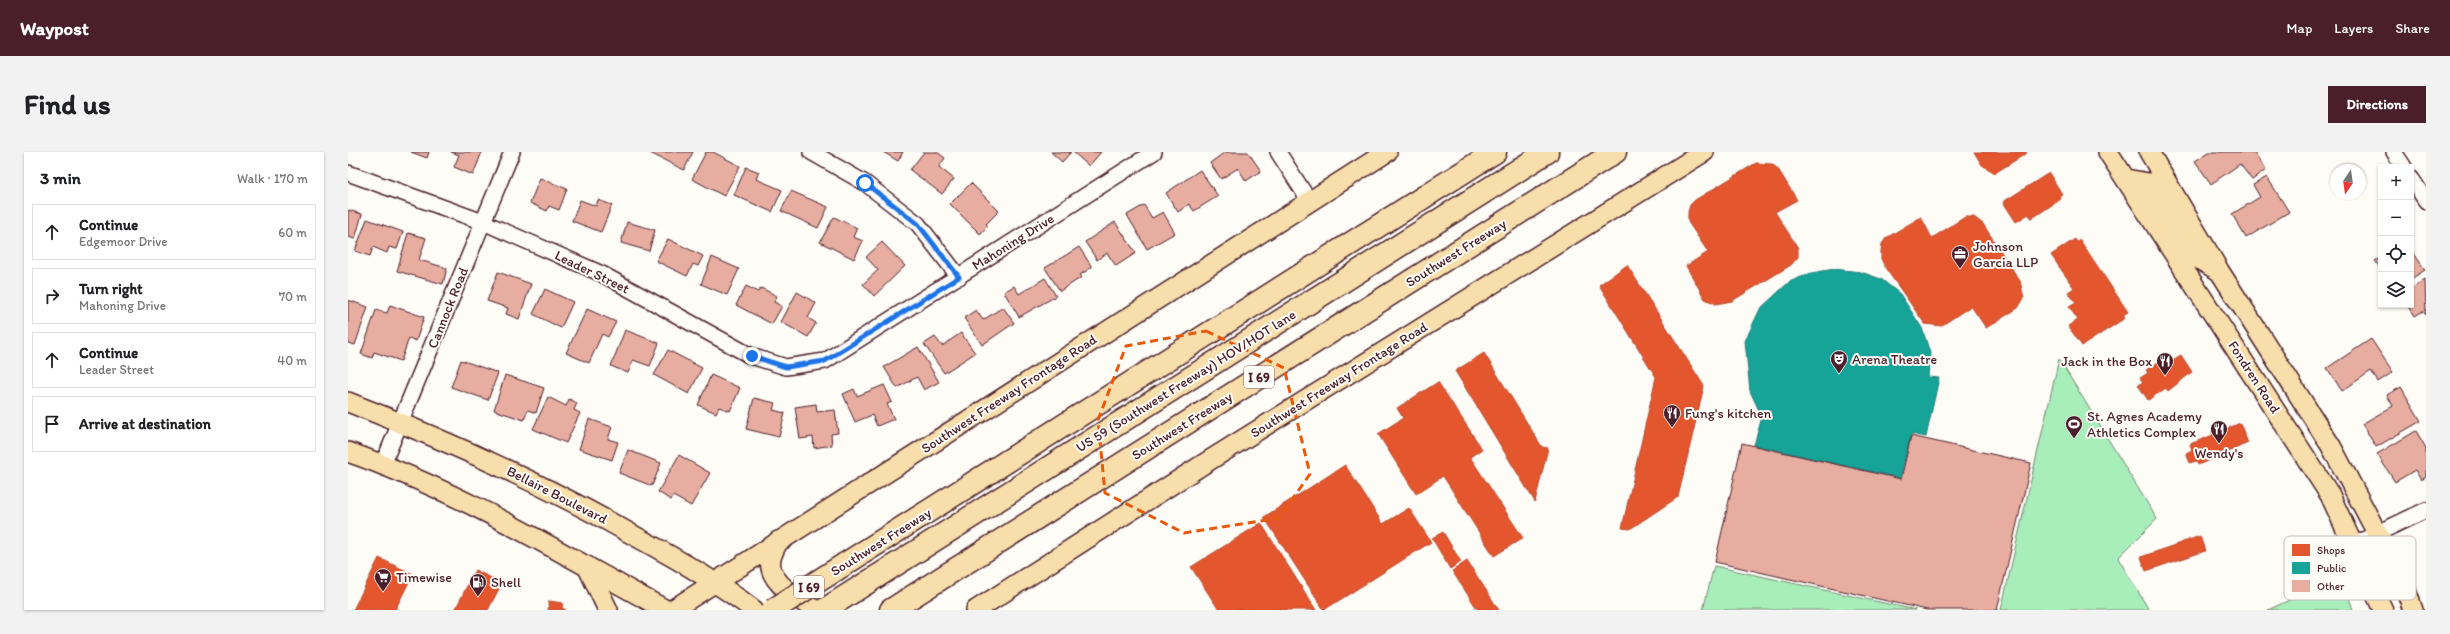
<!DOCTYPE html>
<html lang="en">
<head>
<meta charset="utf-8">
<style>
	body { margin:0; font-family:Itim,sans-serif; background:#f2f2f2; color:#202124 }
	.controls { position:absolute; right:12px; top:12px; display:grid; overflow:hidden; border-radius:0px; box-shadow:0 1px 3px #0004 }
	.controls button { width:36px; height:36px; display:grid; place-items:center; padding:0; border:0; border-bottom:1px solid #e0e0e0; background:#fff; color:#202124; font:20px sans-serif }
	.compass { position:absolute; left:1982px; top:12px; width:36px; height:36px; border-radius:50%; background:#fff; box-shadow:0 1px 3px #0004; rotate:193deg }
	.stop { position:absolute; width:12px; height:12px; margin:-9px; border:3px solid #1a73e8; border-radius:50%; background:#fff }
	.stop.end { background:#1a73e8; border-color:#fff; box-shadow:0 1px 4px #0008 }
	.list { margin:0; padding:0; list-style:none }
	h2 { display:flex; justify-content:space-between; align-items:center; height:52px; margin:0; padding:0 16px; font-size:17px }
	h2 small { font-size:13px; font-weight:400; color:#757577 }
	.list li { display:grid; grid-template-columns:26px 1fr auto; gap:12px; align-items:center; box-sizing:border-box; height:56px; margin:0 8px 8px; padding:0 8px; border:1px solid #e0e0e0; border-radius:0px }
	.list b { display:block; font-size:15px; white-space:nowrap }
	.list p { margin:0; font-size:13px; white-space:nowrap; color:#757577 }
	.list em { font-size:13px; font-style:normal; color:#757577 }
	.icon { flex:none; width:22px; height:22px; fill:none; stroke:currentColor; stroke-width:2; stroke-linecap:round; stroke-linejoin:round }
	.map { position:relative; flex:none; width:2078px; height:458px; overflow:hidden; border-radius:0px }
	header { display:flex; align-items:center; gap:24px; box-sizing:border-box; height:56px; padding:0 20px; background:#4a1f2b; color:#fff }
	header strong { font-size:19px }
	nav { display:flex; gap:22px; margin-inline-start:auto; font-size:14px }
	.intro { display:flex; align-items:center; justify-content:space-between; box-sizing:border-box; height:96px; padding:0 24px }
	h1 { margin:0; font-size:28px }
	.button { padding:10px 18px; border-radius:0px; background:#4a1f2b; color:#fff; font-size:14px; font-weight:700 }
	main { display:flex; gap:24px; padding:0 24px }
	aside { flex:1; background:#fff; border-radius:0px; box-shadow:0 1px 3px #0004 }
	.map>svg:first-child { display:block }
	.green { fill:#a8eeba; stroke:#798672 }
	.shops { fill:#e4572e; stroke:#b6462d }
	.public { fill:#17a398; stroke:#267b77 }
	.building { fill:#e7ada1; stroke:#4a1f2b }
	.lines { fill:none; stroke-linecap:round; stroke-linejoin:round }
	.minor-casing { stroke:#4a1f2b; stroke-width:18 }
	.major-casing { stroke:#4a1f2b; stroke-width:22 }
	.highway-casing { stroke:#4a1f2b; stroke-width:25 }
	.minor { stroke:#fdfcf7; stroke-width:15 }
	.major { stroke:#f8deab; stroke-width:19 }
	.highway { stroke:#f8deab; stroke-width:22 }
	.highway-bridge-casing { stroke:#4a1f2b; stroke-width:25; stroke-linecap:butt }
	.highway-bridge { stroke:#f8deab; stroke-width:22 }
	.route { stroke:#1a73e8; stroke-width:5 }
	.marked { fill:none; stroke:#e8590c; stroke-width:3; stroke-dasharray:8 5; stroke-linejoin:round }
	.labels { text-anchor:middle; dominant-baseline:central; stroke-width:4; stroke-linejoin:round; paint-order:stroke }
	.shield { fill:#fdfcf7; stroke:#806168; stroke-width:1 }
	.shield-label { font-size:13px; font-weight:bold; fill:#4a1f2b }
	.street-label { font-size:14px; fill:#4a1f2b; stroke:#fdfcf7 }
	.poi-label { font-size:14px; fill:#4a1f2b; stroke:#fdfcf7; text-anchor:start }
	.key { fill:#fdfcf7; stroke:#c7baba; stroke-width:1 }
	.key-label { font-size:11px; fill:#4a1f2b }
</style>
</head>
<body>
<header>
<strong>Waypost</strong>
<nav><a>Map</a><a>Layers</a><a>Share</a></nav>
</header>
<div class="intro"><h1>Find us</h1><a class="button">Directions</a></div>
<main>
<aside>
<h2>3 min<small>Walk · 170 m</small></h2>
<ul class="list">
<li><svg class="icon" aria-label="ahead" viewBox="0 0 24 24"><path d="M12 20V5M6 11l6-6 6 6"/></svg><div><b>Continue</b><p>Edgemoor Drive</p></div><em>60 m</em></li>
<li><svg class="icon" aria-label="right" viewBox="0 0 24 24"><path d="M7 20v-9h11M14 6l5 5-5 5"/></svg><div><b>Turn right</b><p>Mahoning Drive</p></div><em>70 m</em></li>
<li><svg class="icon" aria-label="ahead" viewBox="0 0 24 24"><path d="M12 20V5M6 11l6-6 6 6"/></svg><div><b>Continue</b><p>Leader Street</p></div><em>40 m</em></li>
<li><svg class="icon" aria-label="arrive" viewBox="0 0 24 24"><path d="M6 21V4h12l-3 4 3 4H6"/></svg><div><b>Arrive at destination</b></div></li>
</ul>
</aside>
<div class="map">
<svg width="2078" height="458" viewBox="0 0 2078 458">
	<rect width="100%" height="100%" fill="#fdfcf7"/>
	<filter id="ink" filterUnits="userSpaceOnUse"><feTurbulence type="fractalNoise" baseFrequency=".025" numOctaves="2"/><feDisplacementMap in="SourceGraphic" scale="8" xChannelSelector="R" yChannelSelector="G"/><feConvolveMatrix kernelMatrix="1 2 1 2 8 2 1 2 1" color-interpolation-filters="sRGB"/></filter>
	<g filter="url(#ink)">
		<g class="green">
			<polygon points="1711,207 1809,367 1770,406 1801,458 1653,458"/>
			<polygon points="1366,414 1568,458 1355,458"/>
			<polygon points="1994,423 2005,458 1920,458"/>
		</g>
		<g class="shops">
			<polygon points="1626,0 1678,0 1679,1 1647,21 1634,13"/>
			<polygon points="1408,11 1424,12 1430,17 1449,48 1427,60 1450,96 1450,105 1443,113 1384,149 1368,152 1357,147 1338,114 1360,100 1340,70 1340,60 1342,53 1347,48"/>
			<polygon points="1701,21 1714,42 1711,44 1713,47 1683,67 1681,62 1668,70 1655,50"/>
			<polygon points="1573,65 1584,86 1617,65 1626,65 1635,72 1672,129 1676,146 1670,156 1638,176 1623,154 1593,174 1577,172 1538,117 1533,107 1533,99 1534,92 1538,86"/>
			<polygon points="1727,87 1729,90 1732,88 1780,160 1775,163 1777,166 1734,194 1720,174 1730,168 1721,155 1728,151 1720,140 1726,136 1703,103"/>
			<polygon points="1279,113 1356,234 1330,345 1282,377 1274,376 1308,225 1251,133"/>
			<polygon points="1136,201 1194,295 1200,296 1187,350 1107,219"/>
			<polygon points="1833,203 1844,220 1820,239 1818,236 1800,248 1790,233 1795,230 1792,226 1800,221 1798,218 1818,205 1821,210"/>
			<polygon points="1090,230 1134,297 1122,305 1175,386 1146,404 1095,324 1068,342 1030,282 1055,266 1049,256"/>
			<polygon points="1892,271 1900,291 1850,313 1848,309 1842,311 1838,301 1844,298 1842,292 1865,283 1864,280 1877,274 1878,277"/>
			<polygon points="997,313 1035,372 1061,356 1083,390 976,458 916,365"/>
			<polygon points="913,371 968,458 871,458 843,415"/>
			<polygon points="1095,380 1113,410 1102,417 1084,386"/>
			<polygon points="1852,384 1857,399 1798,419 1793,405"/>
			<polygon points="31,406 65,422 47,458 5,458"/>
			<polygon points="1119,409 1151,458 1130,458 1104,419"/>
			<polygon points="127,418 154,431 140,458 107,458"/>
			<polygon points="201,449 215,451 214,456 218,458 200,458"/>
		</g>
		<polygon class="public" points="1486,117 1513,120 1533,127 1552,142 1574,176 1582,201 1580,225 1591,226 1578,285 1563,282 1552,326 1406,293 1414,265 1402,239 1397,189 1412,157 1441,130 1463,121"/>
		<g class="building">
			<polygon points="63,0 81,0 79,6"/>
			<polygon points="103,0 134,0 125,23 106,15 111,3"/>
			<polygon points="300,0 345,0 336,18"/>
			<polygon points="358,0 365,0 392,14 376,44 344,27"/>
			<polygon points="535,0 555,0 550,9"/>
			<polygon points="576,0 589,0 597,6 591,15 606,27 594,42 562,18"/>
			<polygon points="703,0 723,0 714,10"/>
			<polygon points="725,0 753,0 741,14"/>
			<polygon points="877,0 900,0 913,19 898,29 890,16 873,27 862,11"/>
			<polygon points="1861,0 1906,0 1918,18 1904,28 1892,12 1863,32 1847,9"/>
			<polygon points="398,15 411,20 408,27 434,38 424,60 386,43"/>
			<polygon points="852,18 870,44 846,59 841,52 830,60 818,41"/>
			<polygon points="1919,25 1941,60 1898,86 1884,62 1912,45 1905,33"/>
			<polygon points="192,26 219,37 211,58 201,54 199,59 182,51"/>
			<polygon points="623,31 651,59 638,72 640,74 632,82 602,52"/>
			<polygon points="443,39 480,55 470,76 433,59"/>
			<polygon points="232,48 248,54 250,48 264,53 253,80 224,69"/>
			<polygon points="796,53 804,66 815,60 827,81 799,97 779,63"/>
			<polygon points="0,58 14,62 7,87 0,85"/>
			<polygon points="486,65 509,76 505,85 515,89 506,107 472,90"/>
			<polygon points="19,67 55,80 49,97 41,95 39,101 25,95 22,104 7,99"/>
			<polygon points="279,70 307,78 301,99 273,91"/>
			<polygon points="767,70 788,101 768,114 759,101 749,108 737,90"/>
			<polygon points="60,81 78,86 71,108 99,116 95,132 49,119"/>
			<polygon points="320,87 355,104 350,114 345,112 339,124 308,109"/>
			<polygon points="534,90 557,114 526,144 515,132 530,118 518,105"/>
			<polygon points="731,95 744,115 732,123 734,125 712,139 697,116"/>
			<polygon points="2063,97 2077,118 2063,127"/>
			<polygon points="364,105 391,117 379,143 353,132"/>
			<polygon points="2033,105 2033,117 2027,109"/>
			<polygon points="150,120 183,132 171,167 158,162 160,156 139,149"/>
			<polygon points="697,126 708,144 671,165 656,140 666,134 671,142"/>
			<polygon points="2077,127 2078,163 2075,159 2067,164 2060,153 2063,153 2063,137"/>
			<polygon points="398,134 410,140 413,136 429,144 426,150 434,154 424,172 388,153"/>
			<polygon points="197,137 225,150 213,176 185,162"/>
			<polygon points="449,140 468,151 460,166 468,171 460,185 433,170"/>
			<polygon points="0,148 20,155 7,193 0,191"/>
			<polygon points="42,153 76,165 68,189 61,186 53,209 26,200 24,206 13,202 28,158 39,161"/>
			<polygon points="655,155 666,171 634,193 616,166 628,158 635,168"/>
			<polygon points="239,157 268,170 260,185 254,182 241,211 218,201"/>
			<polygon points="277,178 311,191 302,214 285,208 280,221 263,214"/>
			<polygon points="613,181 627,201 596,221 576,192 587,185 594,194"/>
			<polygon points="2023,187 2045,220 2030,230 2023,219 1994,239 1979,216"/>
			<polygon points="570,195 591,230 576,238 569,225 549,236 536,215"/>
			<polygon points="320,198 354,216 341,242 306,223"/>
			<polygon points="113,208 150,221 140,248 103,235"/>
			<polygon points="157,223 196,236 188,261 180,258 176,268 146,258"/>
			<polygon points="363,223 392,236 382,259 371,255 368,261 350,253"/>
			<polygon points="536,233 544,250 539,252 546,267 529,274 524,263 507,270 495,242 506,237 509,244"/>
			<polygon points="2053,235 2073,269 2028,295 2014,272 2045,254 2039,243"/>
			<polygon points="200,245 218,254 221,247 229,251 226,258 232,261 218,291 185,277"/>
			<polygon points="406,246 427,251 425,258 437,261 431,285 398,277"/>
			<polygon points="468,252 469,260 487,258 490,281 483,282 484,293 466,296 465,285 452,287 447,255"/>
			<polygon points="241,267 264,275 260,287 270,290 264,308 231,297"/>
			<polygon points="2068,279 2078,296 2078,325 2073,328 2067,318 2047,330 2029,302"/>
			<polygon points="1563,284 1683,311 1649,458 1579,458 1367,410 1394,291 1553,327"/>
			<polygon points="280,298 313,311 304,334 271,321"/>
			<polygon points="331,303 362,321 343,354 325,344 323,348 310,340"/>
		</g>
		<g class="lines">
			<g class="minor-casing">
				<g id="minor">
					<polyline points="463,0 517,31 570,72 611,125"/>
					<polyline points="930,0 962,50"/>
					<polyline points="2046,0 2056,15"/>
					<polyline points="0,21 135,70 254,122 403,204 438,215 477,209 806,0"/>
					<polyline points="2063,26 2078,49"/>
					<polyline points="35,312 164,0"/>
					<polyline points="2007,392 2078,358"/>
				</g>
			</g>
			<g class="major-casing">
				<g id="major">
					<polyline points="1760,0 1982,343 2035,458"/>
					<polyline points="1801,0 1872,120 1983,294 2056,432 2065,458"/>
					<polyline points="1778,27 1801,31 1849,106 1871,119"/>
					<path d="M0 250C98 288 194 331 285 383 327 406 368 429 406 458"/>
					<path d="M0 300C112 339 214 402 318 458"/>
					<path d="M430 389C428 395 424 401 423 407 418 430 452 447 467 458"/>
					<polyline points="239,414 260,458"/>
					<polyline points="324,458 1039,0"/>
					<polyline points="628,458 854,313 1356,0"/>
				</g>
			</g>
			<g class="highway-casing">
				<g id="highway">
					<polyline points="497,412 1147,0"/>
					<polyline points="476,458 1199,0"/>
					<polyline points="543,458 1267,0"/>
				</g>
			</g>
			<use href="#minor" class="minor"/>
			<use href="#major" class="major"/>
			<use href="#highway" class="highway"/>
			<g class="highway-bridge-casing">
				<polyline id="highway-bridge" points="425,458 497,412"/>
			</g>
			<use href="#highway-bridge" class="highway-bridge"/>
		</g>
	</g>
	<g class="lines" filter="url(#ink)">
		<polyline class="route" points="404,204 438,215 477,209 611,125 570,72 517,31"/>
	</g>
	<path class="marked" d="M858 179 936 216 962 322 931 366 836 381 757 341 750 268 778 194Z"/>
	<defs>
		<g id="office-pin" transform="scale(0.9)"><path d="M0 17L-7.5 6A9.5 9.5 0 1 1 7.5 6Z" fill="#4a1f2b" stroke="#fdfcf7"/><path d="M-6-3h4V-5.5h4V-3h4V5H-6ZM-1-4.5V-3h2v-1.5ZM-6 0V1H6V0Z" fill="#fff"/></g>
		<g id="theatre-pin" transform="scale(0.9)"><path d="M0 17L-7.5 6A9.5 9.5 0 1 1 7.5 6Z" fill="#4a1f2b" stroke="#fdfcf7"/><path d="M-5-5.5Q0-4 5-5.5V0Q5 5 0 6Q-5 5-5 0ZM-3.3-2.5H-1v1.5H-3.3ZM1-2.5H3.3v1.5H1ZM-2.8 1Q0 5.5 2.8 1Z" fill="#fff"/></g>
		<g id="restaurant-pin" transform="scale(0.9)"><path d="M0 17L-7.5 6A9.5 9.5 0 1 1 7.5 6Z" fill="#4a1f2b" stroke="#fdfcf7"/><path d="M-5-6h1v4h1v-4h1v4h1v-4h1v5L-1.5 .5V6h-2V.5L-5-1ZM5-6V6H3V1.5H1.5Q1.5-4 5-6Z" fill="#fff"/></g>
		<g id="stadium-pin" transform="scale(0.9)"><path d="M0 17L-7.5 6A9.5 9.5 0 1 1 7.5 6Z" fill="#4a1f2b" stroke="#fdfcf7"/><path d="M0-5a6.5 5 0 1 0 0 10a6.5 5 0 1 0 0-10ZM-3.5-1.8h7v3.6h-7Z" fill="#fff"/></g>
		<g id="supermarket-pin" transform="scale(0.9)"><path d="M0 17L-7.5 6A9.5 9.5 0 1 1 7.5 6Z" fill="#4a1f2b" stroke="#fdfcf7"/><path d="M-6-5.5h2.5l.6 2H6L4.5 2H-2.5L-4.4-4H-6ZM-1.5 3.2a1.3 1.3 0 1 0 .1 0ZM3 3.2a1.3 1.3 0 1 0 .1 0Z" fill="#fff"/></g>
		<g id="fuel-pin" transform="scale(0.9)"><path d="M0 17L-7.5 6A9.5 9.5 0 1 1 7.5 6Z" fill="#4a1f2b" stroke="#fdfcf7"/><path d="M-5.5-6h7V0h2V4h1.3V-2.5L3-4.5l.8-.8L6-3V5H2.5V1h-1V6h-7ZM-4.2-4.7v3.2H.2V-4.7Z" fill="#fff"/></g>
	</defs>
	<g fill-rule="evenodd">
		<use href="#office-pin" x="1612" y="102"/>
		<use href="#theatre-pin" x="1491" y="207"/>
		<use href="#restaurant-pin" x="1817" y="209"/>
		<use href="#restaurant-pin" x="1324" y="261"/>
		<use href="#stadium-pin" x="1726" y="272"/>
		<use href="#restaurant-pin" x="1871" y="277"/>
		<use href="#supermarket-pin" x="35" y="425"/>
		<use href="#fuel-pin" x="130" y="430"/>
	</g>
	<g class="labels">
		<g class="shield">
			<rect x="896" y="214" width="30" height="22" rx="3"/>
			<rect x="446" y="424" width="30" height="22" rx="3"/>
		</g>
		<g class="shield-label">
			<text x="911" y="225">I 69</text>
			<text x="461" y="435">I 69</text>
		</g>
		<g class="street-label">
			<text transform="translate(665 90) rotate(-32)">Mahoning Drive</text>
			<text transform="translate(1108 101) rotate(-32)">Southwest Freeway</text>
			<text transform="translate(244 120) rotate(26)">Leader Street</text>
			<text transform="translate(100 156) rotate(-68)">Cannock Road</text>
			<text transform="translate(1906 225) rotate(57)">Fondren Road</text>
			<text transform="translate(991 228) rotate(-32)">Southwest Freeway Frontage Road</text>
			<text transform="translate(838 229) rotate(-32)">US 59 (Southwest Freeway) HOV/HOT lane</text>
			<text transform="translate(661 242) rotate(-33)">Southwest Freeway Frontage Road</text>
			<text transform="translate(834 274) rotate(-32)">Southwest Freeway</text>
			<text transform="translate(209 343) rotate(27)">Bellaire Boulevard</text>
			<text transform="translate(533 390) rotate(-32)">Southwest Freeway</text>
		</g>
		<g class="poi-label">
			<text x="1625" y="94">Johnson<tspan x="1625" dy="16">Garcia LLP</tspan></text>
			<text x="1504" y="207">Arena Theatre</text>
			<text x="1804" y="209" text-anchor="end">Jack in the Box</text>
			<text x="1337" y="261">Fung's kitchen</text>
			<text x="1739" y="264">St. Agnes Academy<tspan x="1739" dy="16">Athletics Complex</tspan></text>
			<text x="1871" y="301" text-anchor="middle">Wendy's</text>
			<text x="48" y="425">Timewise</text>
			<text x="143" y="430">Shell</text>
		</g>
	</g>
	<rect x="1936" y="384" width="132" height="64" rx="6" class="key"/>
	<rect x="1944" y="392" width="18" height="12" fill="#e4572e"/>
	<rect x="1944" y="410" width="18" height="12" fill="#17a398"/>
	<rect x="1944" y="428" width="18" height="12" fill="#e7ada1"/>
	<g class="key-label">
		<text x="1969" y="402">Shops</text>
		<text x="1969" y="420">Public</text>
		<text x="1969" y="438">Other</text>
	</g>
</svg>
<div class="controls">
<button>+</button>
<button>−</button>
<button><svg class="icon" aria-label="locate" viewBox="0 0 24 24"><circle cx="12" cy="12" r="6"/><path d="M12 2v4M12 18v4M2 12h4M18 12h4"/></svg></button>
<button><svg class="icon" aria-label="layers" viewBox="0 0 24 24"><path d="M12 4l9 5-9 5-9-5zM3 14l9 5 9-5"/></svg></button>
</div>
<svg class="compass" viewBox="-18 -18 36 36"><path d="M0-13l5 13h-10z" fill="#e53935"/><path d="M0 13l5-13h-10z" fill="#757577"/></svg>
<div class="stop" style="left:517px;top:31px"></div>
<div class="stop end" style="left:404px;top:204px"></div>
</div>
</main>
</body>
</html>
